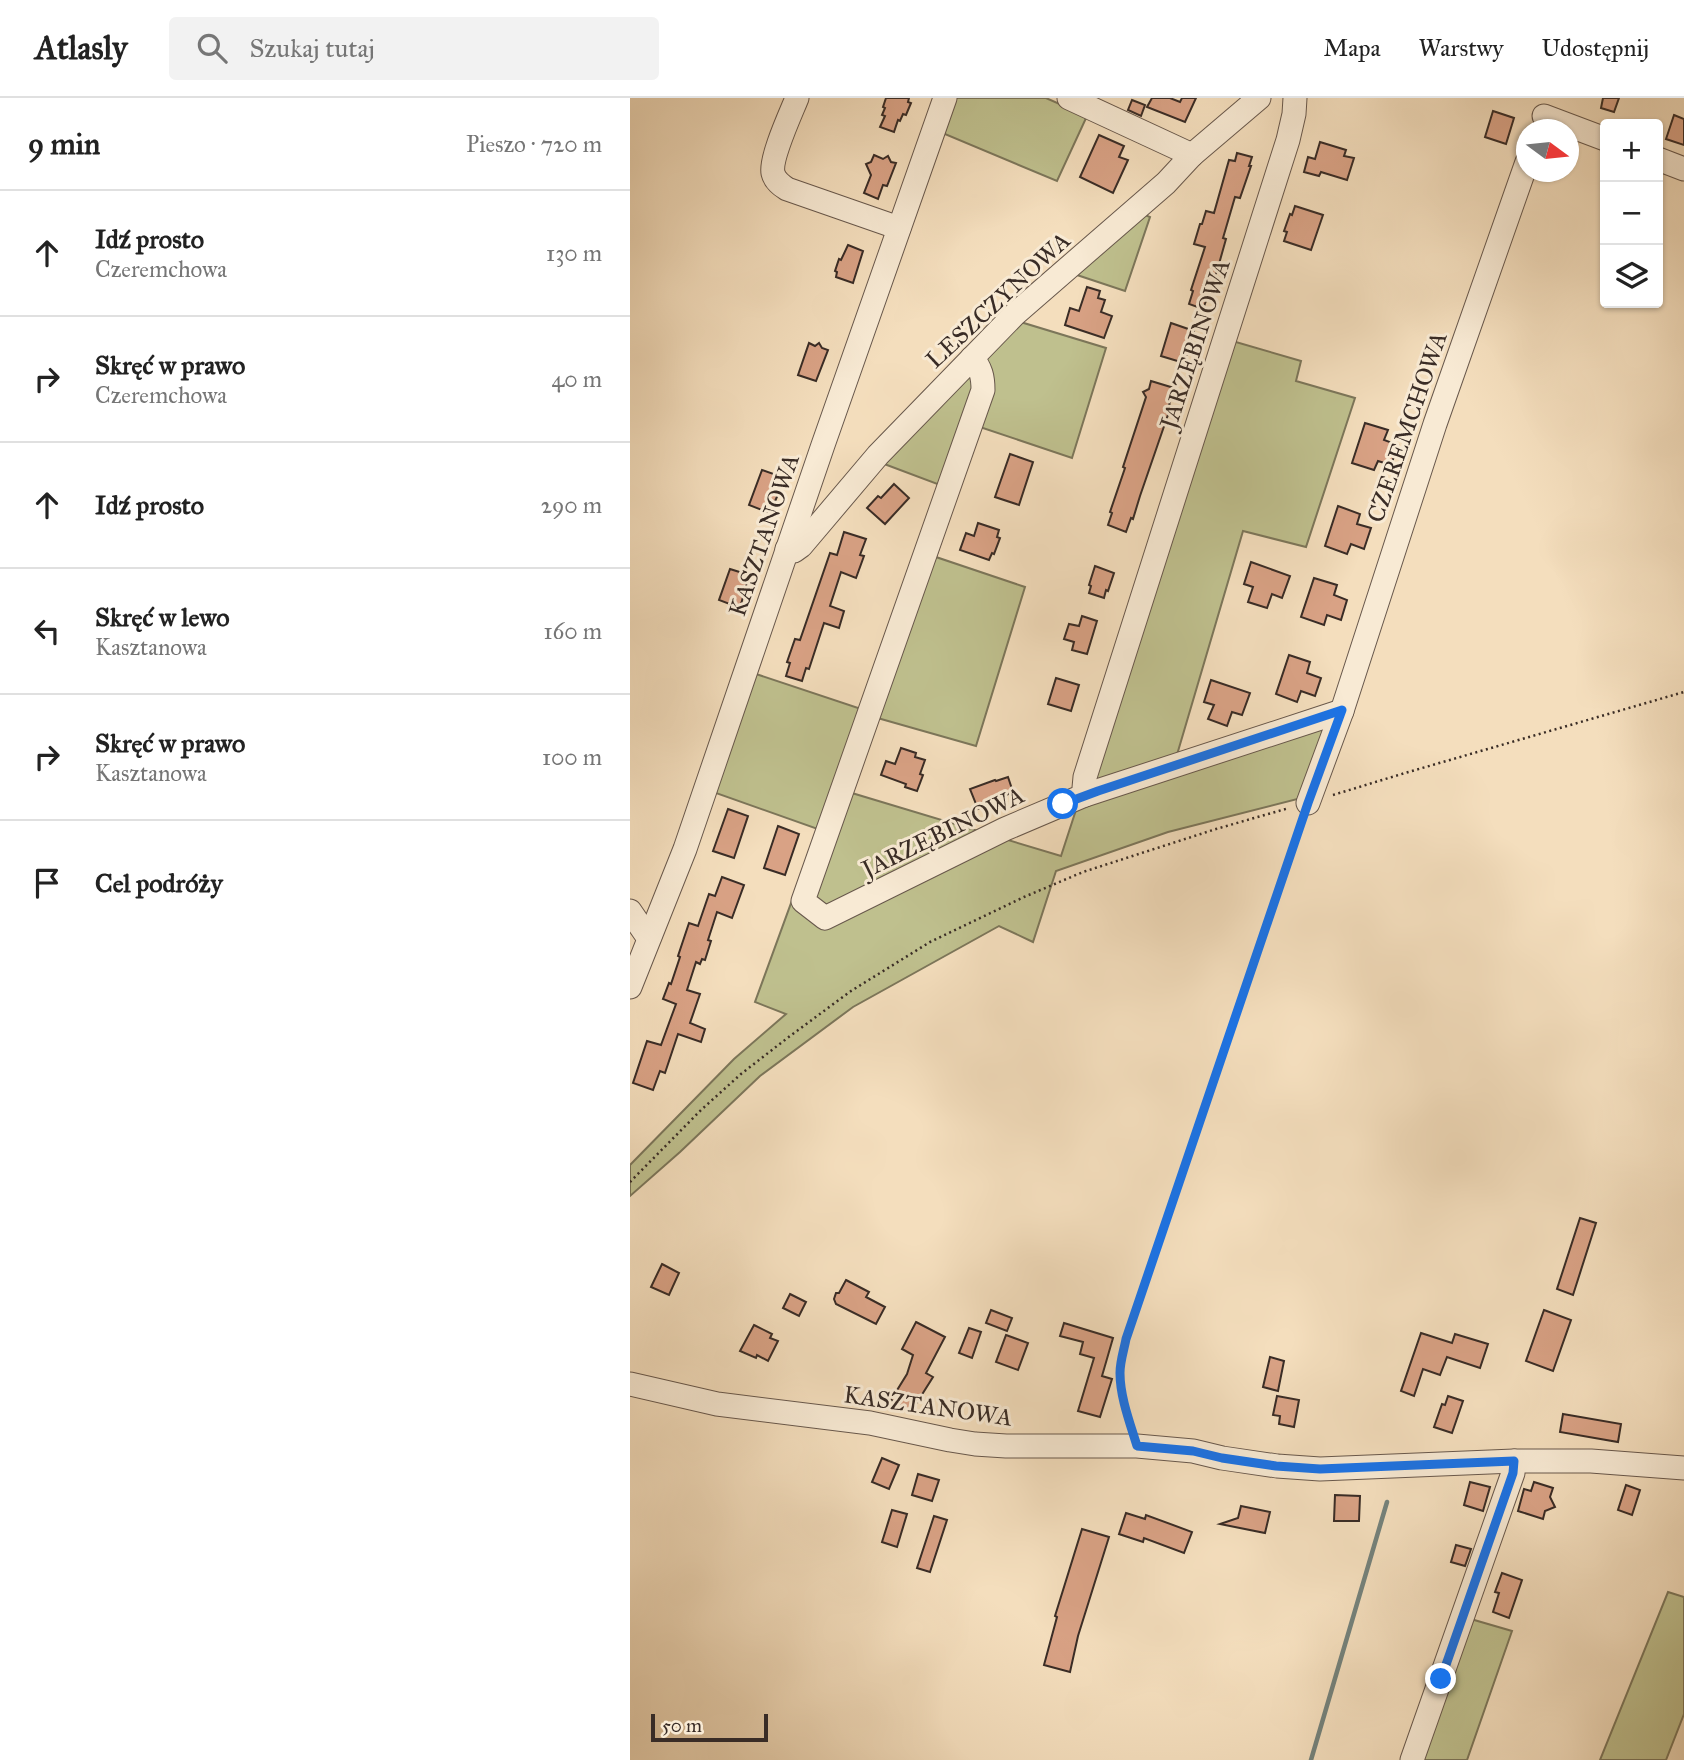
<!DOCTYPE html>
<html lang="pl">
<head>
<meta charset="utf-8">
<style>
	body { margin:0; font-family:"IM FELL Great Primer",serif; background:#f2f2f2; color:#222 }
	.controls { position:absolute; right:21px; top:21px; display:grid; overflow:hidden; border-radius:7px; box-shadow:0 2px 5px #0004 }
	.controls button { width:63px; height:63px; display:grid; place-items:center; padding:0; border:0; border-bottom:2px solid #e0e0e0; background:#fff; color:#222; font:35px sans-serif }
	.compass { position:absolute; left:886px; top:21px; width:63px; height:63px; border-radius:50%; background:#fff; box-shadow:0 2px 5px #0004; rotate:105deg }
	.scale { position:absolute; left:21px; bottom:18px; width:117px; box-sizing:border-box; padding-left:7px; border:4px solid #392c26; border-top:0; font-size:19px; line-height:24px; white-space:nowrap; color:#392c26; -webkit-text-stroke:5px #f8ead4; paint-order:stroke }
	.stop { position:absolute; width:21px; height:21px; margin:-16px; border:5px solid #1a73e8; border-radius:50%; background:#fff }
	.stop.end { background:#1a73e8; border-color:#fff; box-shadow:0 2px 7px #0008 }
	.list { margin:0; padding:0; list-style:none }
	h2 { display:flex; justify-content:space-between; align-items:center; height:91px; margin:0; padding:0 28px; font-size:30px }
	h2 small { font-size:23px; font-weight:400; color:#767676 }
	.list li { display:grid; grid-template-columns:46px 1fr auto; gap:21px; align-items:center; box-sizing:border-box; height:126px; padding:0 28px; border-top:2px solid #e0e0e0 }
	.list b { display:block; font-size:26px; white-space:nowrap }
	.list p { margin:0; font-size:23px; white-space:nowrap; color:#767676 }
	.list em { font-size:23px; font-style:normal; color:#767676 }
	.icon { flex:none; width:38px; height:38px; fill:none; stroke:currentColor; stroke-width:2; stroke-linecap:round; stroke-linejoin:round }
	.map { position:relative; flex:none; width:1054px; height:1662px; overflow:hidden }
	header { display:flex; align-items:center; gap:42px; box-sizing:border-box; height:98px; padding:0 35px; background:#fff; border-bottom:2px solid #e0e0e0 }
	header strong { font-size:33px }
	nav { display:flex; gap:38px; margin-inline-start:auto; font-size:24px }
	.search { width:490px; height:63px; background:#f2f2f2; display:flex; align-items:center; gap:18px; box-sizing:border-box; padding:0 24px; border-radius:7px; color:#767676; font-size:26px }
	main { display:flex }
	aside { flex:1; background:#fff }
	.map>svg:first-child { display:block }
	.green { fill:#bfc08e; stroke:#7c765a; stroke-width:2 }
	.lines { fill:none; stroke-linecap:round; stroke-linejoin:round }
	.stream { stroke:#74827c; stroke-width:4.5 }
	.building { fill:#d9a285; stroke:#392c26; stroke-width:2 }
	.minor-casing { stroke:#68584c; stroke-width:25 }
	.path { stroke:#392c26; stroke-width:2.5; stroke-dasharray:2 3.5; stroke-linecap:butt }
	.minor { stroke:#f8ead4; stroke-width:23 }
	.route { stroke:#1a73e8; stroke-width:9 }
	.labels { text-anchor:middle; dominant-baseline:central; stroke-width:6; stroke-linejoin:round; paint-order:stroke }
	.street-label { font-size:24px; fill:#392c26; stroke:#f8ead4 }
</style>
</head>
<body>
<header>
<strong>Atlasly</strong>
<div class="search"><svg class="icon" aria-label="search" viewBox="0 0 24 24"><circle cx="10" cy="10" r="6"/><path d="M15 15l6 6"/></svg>Szukaj tutaj</div>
<nav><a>Mapa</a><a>Warstwy</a><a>Udostępnij</a></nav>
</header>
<main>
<aside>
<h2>9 min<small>Pieszo · 720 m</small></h2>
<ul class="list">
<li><svg class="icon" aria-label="ahead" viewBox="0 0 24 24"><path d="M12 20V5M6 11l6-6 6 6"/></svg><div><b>Idź prosto</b><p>Czeremchowa</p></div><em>130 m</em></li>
<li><svg class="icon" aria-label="right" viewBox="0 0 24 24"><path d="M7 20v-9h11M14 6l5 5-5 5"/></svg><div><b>Skręć w prawo</b><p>Czeremchowa</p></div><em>40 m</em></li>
<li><svg class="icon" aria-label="ahead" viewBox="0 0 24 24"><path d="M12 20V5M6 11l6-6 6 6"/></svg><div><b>Idź prosto</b></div><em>290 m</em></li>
<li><svg class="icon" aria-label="left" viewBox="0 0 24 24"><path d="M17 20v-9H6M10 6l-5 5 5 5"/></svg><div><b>Skręć w lewo</b><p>Kasztanowa</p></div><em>160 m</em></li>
<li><svg class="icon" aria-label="right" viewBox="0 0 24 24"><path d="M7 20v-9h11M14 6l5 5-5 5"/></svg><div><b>Skręć w prawo</b><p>Kasztanowa</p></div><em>100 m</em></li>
<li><svg class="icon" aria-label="arrive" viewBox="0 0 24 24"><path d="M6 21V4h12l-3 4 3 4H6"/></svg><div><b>Cel podróży</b></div></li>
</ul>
</aside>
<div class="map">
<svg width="1054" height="1662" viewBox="0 0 1054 1662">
	<rect width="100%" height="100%" fill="#f4debd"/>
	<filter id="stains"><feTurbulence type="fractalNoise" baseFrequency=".00286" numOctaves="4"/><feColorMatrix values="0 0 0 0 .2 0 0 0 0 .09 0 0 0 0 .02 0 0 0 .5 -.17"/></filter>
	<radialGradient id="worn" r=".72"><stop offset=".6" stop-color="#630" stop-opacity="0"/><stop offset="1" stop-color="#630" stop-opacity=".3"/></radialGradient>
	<g class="green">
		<polygon points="323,0 416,0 457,18 427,83 310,34"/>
		<polygon points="501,111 520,119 495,193 432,172"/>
		<polygon points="374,219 476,250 442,360 350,329 306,459 395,489 346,648 237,617 212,692 431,758 599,242 671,263 666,283 725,300 676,449 613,433 541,677 714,621 691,695 538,734 426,773 403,844 369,828 223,909 130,978 50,1054 0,1098 0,1067 104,961 156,916 125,904 188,731 83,694 126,576 237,613 313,388 241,361"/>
		<polygon points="1038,1494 1054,1499 1054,1616 1036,1662 970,1662"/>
		<polygon points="827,1517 882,1533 837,1662 774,1662"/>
	</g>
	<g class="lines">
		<polyline class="stream" points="681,1662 757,1404"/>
	</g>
	<g class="building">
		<polygon points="256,0 279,0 278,4 281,5 276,17 273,16 270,23 268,22 264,34 250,29 255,18 252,17 255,10 253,9"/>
		<polygon points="522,0 540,0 550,4 552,0 566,0 555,24 517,9"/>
		<polygon points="973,0 989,0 984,14 971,10"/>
		<polygon points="502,2 515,7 511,18 498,12"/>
		<polygon points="863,13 884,20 876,46 855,39"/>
		<polygon points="1044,17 1054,21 1054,47 1036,41"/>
		<polygon points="469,37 494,48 489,59 498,62 483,95 450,79"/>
		<polygon points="690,44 716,52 714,58 724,60 717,82 691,74 689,78 674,74 678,59 685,61"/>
		<polygon points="607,55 622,59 619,68 621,68 610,100 605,99 593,140 596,141 587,173 573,211 559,206 563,193 561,192 575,149 564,146 570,126 572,126 576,113 584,115 599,62 605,63"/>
		<polygon points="244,57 253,61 258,58 261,64 266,65 257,88 253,87 248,101 234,95 241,77 236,66 241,64"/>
		<polygon points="665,108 693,117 681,152 654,143 657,134 654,133 660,116 662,117"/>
		<polygon points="218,147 233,153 223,185 206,179 207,174 205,173 209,161 211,162"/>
		<polygon points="457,189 470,193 468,200 475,202 471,214 482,218 474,240 435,227 440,210 449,213"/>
		<polygon points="541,225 564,233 554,265 531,258"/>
		<polygon points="179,245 185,248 189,245 192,250 198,252 186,283 168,277"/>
		<polygon points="521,283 544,290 539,307 541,308 510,398 503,421 501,420 496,434 478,427 482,415 480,414 495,370 493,369 516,299 513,294 519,291"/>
		<polygon points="735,325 758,332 754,342 768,347 761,367 748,363 744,372 722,365"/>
		<polygon points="380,356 403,364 389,407 365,399"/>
		<polygon points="132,372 155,380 140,415 119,407"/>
		<polygon points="264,386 279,400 255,426 237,410 248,398 251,400"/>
		<polygon points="708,408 730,416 727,426 741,430 734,451 721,446 717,456 695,448"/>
		<polygon points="348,425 369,432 367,439 370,440 364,456 362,455 359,462 330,452 336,435 344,438"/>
		<polygon points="214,434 236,441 230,457 234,458 226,480 211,474 200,508 214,513 209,530 194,525 179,571 176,570 172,583 156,578 160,565 157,564 165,541 170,542 200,455 207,457"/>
		<polygon points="621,464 660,478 652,500 642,496 637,510 618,504 623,489 614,486"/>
		<polygon points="465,468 484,475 478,493 476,492 474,500 459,495 461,488 459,487"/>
		<polygon points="100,471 119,477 110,510 89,502"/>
		<polygon points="684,480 707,487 704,497 717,502 711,522 697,517 694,527 671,519"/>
		<polygon points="452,518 467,523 457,556 442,552 444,544 434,541 439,526 449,528"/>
		<polygon points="659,557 680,564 677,575 691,580 685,598 671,593 667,604 646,596"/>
		<polygon points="426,580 449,587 441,613 418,606"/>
		<polygon points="581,582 620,595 612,617 602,614 597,628 578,621 584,607 574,604"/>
		<polygon points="271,650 286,655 285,659 295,662 290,676 293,677 287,693 275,689 276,686 251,677 256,663 265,666"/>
		<polygon points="378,679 383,694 372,699 373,701 348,711 340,691 365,682 366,683"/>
		<polygon points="98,711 118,718 104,760 83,753"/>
		<polygon points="148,728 169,736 155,777 134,770"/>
		<polygon points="92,779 114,787 102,820 87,814 78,842 81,843 75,862 72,861 70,866 66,864 57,892 70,896 60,925 75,931 71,944 48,936 35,975 30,973 23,992 3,985 17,943 31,947 46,906 33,901 39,885 41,886 50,859 48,858 59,825 68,828 79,796 85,798"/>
		<polygon points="950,1120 966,1125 943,1197 927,1191"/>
		<polygon points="32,1166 49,1175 39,1197 21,1189"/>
		<polygon points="216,1182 239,1194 236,1199 255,1209 246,1226 206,1206 204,1201 206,1195 209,1195"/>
		<polygon points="160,1196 176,1204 169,1218 153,1210"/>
		<polygon points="361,1212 382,1220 377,1233 356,1225"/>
		<polygon points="914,1212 941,1222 923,1273 896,1263"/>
		<polygon points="286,1224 315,1239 296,1275 303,1279 281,1314 261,1302 277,1276 283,1257 272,1251"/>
		<polygon points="434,1225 483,1240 472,1278 482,1281 470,1319 448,1313 464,1260 450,1256 453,1244 430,1238"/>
		<polygon points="124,1227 142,1236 140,1240 148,1243 138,1263 127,1257 126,1260 110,1253"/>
		<polygon points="339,1230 351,1234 342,1260 329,1255"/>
		<polygon points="791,1235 822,1245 825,1236 858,1246 850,1270 817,1259 810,1277 793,1271 784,1298 771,1293"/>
		<polygon points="376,1237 398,1245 388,1272 366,1264"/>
		<polygon points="640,1259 654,1263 648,1293 633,1289"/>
		<polygon points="647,1298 669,1302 664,1329 649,1326 650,1318 643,1317"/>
		<polygon points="818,1298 833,1303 822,1335 804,1329 812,1306 815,1307"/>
		<polygon points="933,1316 991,1326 988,1344 930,1334"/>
		<polygon points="252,1360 269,1367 259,1391 242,1384"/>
		<polygon points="288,1376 309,1382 302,1403 282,1397"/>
		<polygon points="840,1384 860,1389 853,1413 834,1407"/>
		<polygon points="904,1384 923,1390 920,1399 925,1409 915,1413 913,1421 888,1413 894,1391 901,1393"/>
		<polygon points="996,1387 1010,1392 1002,1417 988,1412"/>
		<polygon points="705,1397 730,1398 729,1423 704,1423"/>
		<polygon points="611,1408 640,1414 635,1435 590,1426 608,1420"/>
		<polygon points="262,1412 277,1416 267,1449 252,1444"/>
		<polygon points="496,1415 515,1421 516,1417 562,1434 554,1455 514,1440 513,1444 489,1436"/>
		<polygon points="304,1418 317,1422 300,1474 287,1470"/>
		<polygon points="452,1431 479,1439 448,1538 440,1574 414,1567 427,1519 425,1518"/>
		<polygon points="826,1447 841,1451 835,1468 821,1464"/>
		<polygon points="872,1475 892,1482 879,1520 863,1514 869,1495 865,1494"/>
	</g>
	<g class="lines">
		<g class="minor-casing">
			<g id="minor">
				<path d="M167 0C161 15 140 60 143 75 145 83 151 87 157 91L269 130"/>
				<polyline points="439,0 562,57"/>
				<polyline points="914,18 975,41"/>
				<polyline points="1028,61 1054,71"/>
				<path d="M342 260C351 270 353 279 353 292L173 803 195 820 375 731 455 697 454 690 455 679 658 42 664 16 665 0"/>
				<polyline points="157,451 164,453 171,448 248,357 385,216 536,85 562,57 629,0"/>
				<polyline points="455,697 712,613"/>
				<polyline points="678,705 712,613 805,326 897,64"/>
				<polyline points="0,813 15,835 20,838"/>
				<polyline points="0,889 55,751 193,347 315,0"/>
				<polyline points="0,1286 87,1306 240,1325 320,1342 345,1346 376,1348 507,1348 563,1353 592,1360 647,1368 690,1371 884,1363 961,1363 1054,1370"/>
				<polyline points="782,1662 883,1375 884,1363"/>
			</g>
		</g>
		<g class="path">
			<polyline points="703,697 775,675 1054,594"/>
			<polyline points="0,1084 71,1012 111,976 160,938 221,893 300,844 394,799 453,774 586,731 659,710"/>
			<path d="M501 1328C490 1291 487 1279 496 1241L672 722"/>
		</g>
		<use href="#minor" class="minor"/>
	</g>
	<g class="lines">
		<path class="route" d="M433 706 468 693 712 612 678 705 496 1241C494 1252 490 1263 490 1275 490 1299 500 1325 507 1348L563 1353 592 1360 646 1368 690 1371 884 1363 883 1375 811 1581"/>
	</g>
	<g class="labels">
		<g class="street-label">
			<text transform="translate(368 202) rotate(-43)">LESZCZYNOWA</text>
			<text transform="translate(565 246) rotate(-72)">JARZĘBINOWA</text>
			<text transform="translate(777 329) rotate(-71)">CZEREMCHOWA</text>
			<text transform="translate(134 437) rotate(-71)">KASZTANOWA</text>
			<text transform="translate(313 734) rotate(-26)">JARZĘBINOWA</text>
			<text transform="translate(298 1308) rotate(8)">KASZTANOWA</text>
		</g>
	</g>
	<rect width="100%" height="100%" filter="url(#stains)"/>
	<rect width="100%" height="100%" fill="url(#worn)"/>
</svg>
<div class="controls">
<button>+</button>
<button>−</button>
<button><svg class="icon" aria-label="layers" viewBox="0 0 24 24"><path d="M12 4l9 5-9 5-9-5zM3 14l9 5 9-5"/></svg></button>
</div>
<svg class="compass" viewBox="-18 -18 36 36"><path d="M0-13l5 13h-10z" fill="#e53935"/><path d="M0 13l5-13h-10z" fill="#767676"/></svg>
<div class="scale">50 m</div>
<div class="stop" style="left:433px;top:706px"></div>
<div class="stop end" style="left:811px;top:1581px"></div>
</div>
</main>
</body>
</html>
